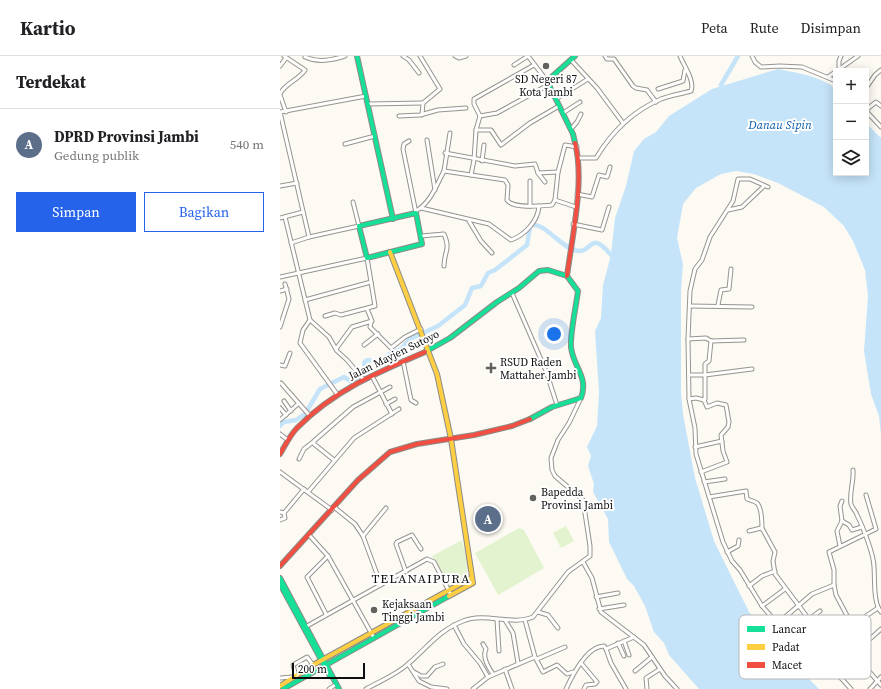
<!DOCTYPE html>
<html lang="id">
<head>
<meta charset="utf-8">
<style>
	body { margin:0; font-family:"Source Serif 4",serif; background:#f6f6f6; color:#202124 }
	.controls { position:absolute; right:12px; top:12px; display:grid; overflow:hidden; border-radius:0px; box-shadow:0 2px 10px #0003 }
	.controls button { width:36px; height:36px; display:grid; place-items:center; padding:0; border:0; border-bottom:1px solid #e0e0e0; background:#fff; color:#202124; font:20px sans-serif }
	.scale { position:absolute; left:12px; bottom:10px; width:73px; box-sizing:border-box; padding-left:4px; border:2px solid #0e0e0e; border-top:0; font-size:11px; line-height:14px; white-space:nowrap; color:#0e0e0e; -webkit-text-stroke:3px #fff; paint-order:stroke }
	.you { position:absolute; left:274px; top:278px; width:14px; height:14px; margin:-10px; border:3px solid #fff; border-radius:50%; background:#1a73e8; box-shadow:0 0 0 6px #1a73e833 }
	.badge { display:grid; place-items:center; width:26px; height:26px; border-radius:50%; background:#2563eb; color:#fff; font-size:13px; font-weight:700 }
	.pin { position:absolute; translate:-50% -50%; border:2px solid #fff; box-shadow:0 1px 4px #0006 }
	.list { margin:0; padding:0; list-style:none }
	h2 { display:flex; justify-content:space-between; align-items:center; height:52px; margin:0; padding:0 16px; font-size:17px }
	h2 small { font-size:13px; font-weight:400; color:#757577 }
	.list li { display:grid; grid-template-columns:26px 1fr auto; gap:12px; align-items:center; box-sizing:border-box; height:72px; padding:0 16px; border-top:1px solid #e0e0e0 }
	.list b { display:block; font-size:15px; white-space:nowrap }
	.list p { margin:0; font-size:13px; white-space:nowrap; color:#757577 }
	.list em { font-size:13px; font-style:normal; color:#757577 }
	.actions { display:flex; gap:8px; padding:12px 16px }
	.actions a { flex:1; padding:9px 0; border:1px solid #2563eb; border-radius:0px; text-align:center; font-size:14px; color:#2563eb }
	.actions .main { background:#2563eb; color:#fff }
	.icon { flex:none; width:22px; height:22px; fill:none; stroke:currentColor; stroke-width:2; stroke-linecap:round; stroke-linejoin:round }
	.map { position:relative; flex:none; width:601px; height:633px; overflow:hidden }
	header { display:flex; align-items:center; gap:24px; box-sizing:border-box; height:56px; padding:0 20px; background:#fff; border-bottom:1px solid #e0e0e0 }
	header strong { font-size:19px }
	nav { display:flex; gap:22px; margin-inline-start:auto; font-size:14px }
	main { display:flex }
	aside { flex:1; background:#fff }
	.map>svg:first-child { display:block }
	.green { fill:#e3f3d0 }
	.water { fill:#c5e4f9 }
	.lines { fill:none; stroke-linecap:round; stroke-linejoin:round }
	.river { stroke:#c5e4f9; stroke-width:4.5 }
	.street-casing { stroke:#959491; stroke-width:5 }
	.fast-casing { stroke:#8c8b87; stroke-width:6 }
	.slow-casing { stroke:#8c8b87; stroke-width:6 }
	.jam-casing { stroke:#8c8b87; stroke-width:6 }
	.street { stroke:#fffefd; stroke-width:3 }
	.fast { stroke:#16e098; stroke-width:4 }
	.slow { stroke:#ffcf43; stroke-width:4 }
	.jam { stroke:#f24e42; stroke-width:4 }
	.poi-dot { fill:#61615e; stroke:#fff; stroke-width:1.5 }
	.labels { text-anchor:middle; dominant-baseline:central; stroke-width:4; stroke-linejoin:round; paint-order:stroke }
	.poi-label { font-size:11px; fill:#0e0e0e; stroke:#fff; text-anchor:start }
	.street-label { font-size:11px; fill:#0e0e0e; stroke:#fff }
	.water-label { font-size:12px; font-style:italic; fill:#0b5cac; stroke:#fff }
	.quarter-label { font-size:13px; letter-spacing:1px; fill:#0e0e0e; stroke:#fff }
	.key { fill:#fff; stroke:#b7b7b7; stroke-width:1 }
	.key-label { font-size:11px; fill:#0e0e0e }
</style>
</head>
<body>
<header>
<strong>Kartio</strong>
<nav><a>Peta</a><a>Rute</a><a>Disimpan</a></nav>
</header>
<main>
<aside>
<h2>Terdekat<small></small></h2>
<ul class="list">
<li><span class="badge" style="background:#5c6f8a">A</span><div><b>DPRD Provinsi Jambi</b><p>Gedung publik</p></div><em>540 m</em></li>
</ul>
<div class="actions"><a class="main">Simpan</a><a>Bagikan</a></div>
</aside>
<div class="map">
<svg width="601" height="633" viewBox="0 0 601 633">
	<rect width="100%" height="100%" fill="#fcfaf2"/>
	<g class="green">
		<polygon points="286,470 294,485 281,492 273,477"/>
		<polygon points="239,472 244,474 264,512 218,539 195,497"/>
		<path d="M182 484C188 510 196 517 169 532L152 500Z"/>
	</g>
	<path class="water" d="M498 13C517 17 541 20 556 33V117H586V67L601 82V378L599 360 591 338 584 295 588 240 585 214 573 185 564 170 544 151 498 127 474 118 456 115 441 118 416 132 403 148 397 182 403 208 401 235V336L403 358 415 422 434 485 469 556 498 592 539 633H419L389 599 384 587 374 576 365 550 354 530 347 523 329 486 328 463 313 436 314 428 308 410 311 400 307 391 317 370 319 336 315 275 321 262 323 229 331 199 335 162 346 130 354 95 364 83 376 76 389 60 432 33Z"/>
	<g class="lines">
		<g class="river">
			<polyline points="441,29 458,0"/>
			<path d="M0 370 4 366 16 364 25 358 40 333 64 321 72 326 85 314 84 307C89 300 93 307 99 307L111 297 121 293 130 283 158 270 185 249 192 232 201 230 208 217 215 214 247 189 250 171 253 169C266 168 282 193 298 195 312 197 310 173 331 199"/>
		</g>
		<g class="street-casing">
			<g id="street">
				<polyline points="123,0 129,4 139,17"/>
				<polyline points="140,0 160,33 143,47 142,59"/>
				<polyline points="175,0 179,2 186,0"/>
				<polyline points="248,0 267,25"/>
				<polyline points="325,0 327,3 334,3 353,30 356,32 367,34 376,46"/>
				<polyline points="472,0 475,6 481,11 500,10 522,11 556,25"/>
				<path d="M25 1C38 7 52 4 65 0"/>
				<polyline points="291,4 317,32 343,67"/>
				<polyline points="234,9 248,0"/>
				<polyline points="0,10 6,2"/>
				<polyline points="559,13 559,5 561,0"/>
				<polyline points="548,21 578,0"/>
				<polyline points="586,32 595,19 601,14"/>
				<polyline points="378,33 403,25 405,14"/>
				<path d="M0 38C5 27 19 24 25 14L4 0"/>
				<polyline points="0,39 6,56"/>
				<polyline points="276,43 308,23"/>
				<polyline points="88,48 143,47"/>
				<polyline points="586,54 596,46 601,50"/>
				<polyline points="586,55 601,71"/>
				<polyline points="283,57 300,46"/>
				<polyline points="119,60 140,59 158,54 186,52"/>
				<polyline points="200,60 194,48 194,43 254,9"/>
				<polyline points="291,73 297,66 301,58"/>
				<polyline points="196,74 211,74 221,89 250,67 279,50"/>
				<polyline points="147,84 155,134"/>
				<polyline points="129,85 124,88 123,93 136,157"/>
				<polyline points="65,88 95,80"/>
				<polyline points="165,97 235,110 255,108 258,117 265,126"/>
				<path d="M299 102H316C331 77 353 55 381 43 391 39 401 38 411 35 415 25 404 10 400 0"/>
				<polyline points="202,105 204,89"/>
				<polyline points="164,115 170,77"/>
				<polyline points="258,117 278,116"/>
				<polyline points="191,119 194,104 196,74 200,60 217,57 268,29"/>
				<polyline points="250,125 250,150"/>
				<polyline points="0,130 17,127"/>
				<polyline points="488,131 470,123 458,123 453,145 430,181 422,204 415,213 410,235 408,283 409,343 415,372 416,398 443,486 452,505 460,514 482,550 504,575 561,622 571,633"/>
				<polyline points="297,138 312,141 319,119 327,121 330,111"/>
				<polyline points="275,144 278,116 285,89 297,91"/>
				<polyline points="73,146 79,170 29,181 0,56 86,40"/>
				<path d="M141 152 209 168 231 184C245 179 258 165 259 150"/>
				<polyline points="448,154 462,151 484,130"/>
				<path d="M136 155C151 146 156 130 164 115L225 124 228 129 227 144C233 153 261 150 272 149L275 144 296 151"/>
				<polyline points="5,161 30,264 49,281 57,295 67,304 83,323"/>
				<polyline points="0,162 23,156"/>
				<polyline points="189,165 201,185 212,197"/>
				<polyline points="293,168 322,174 329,151"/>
				<path d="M141 180 164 178C171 194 164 195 164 210"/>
				<polyline points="11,187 29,181"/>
				<polyline points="0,221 87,202 95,250 61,259 55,257 45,260"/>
				<polyline points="0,235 7,233"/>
				<polyline points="232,237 266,315 277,349"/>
				<polyline points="25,244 91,226"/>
				<polyline points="438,249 441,234 449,233 451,213"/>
				<polyline points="410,250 472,251"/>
				<polyline points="30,264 23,274 20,287 57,338"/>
				<polyline points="91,266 90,271 111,292 125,281 141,273"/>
				<polyline points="0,271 9,243 5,228"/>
				<polyline points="408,283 426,282 431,285"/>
				<polyline points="84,289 98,278"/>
				<polyline points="56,293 72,271 92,265 87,253"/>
				<polyline points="123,305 131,344 136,347"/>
				<polyline points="0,309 5,310 10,297"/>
				<polyline points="409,319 425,319 472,313"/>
				<polyline points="92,320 112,358"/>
				<polyline points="1,327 30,360"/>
				<polyline points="409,343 416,342 424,344 425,343 425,308 429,305 431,285 464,284"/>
				<polyline points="4,345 11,355"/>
				<polyline points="106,348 115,343"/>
				<polyline points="0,352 6,359"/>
				<polyline points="0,364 18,348"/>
				<polyline points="0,378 8,384"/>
				<polyline points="415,391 442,385"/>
				<polyline points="19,403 24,393 33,386"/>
				<polyline points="54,404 34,388 34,385 73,351 110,331"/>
				<path d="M573 414C574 426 569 437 571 448 572 452 576 455 577 459 583 471 594 499 594 511 595 523 593 547 601 556"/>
				<polyline points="0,416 52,454"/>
				<polyline points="421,416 447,406 443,395 441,379 448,371 449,366 446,349 437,347 427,351 424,344"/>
				<polyline points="424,426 445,423"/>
				<polyline points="28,436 74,382 119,353"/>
				<polyline points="586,439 596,473 549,496 554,514 554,529 556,539 571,567 577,566 598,552"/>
				<path d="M429 441 466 435 467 443C470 444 474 445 477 447 482 452 482 466 482 473"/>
				<polyline points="54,451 75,468 83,480 101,529"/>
				<polyline points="0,456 4,457 5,462 0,464"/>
				<polyline points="4,457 24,433"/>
				<polyline points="562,465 569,469 572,474 582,471"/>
				<polyline points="469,475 481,472 483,474 495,496 493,505 495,518 537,574 534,580 524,591"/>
				<polyline points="29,479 48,500 94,582"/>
				<polyline points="83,480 106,452"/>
				<polyline points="560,490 557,475 562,465 560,450 562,445"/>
				<polyline points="447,496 458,490 459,484"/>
				<polyline points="303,506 312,522 321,556 364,589 385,620 397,633"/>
				<polyline points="126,516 116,488 117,486 132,479 141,493"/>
				<polyline points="469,530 482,520 495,515"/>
				<polyline points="316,541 338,537"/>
				<polyline points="482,550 505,533"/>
				<polyline points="319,553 344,549"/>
				<polyline points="258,556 268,559 278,572"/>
				<polyline points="46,558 27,521 48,500"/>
				<polyline points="217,564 219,595"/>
				<polyline points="225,564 233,577 238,607"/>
				<polyline points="528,564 540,555"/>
				<polyline points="497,568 532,538 554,529"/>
				<polyline points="174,569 184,588 200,607 208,621"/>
				<polyline points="27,570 147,503 154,506 171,539"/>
				<polyline points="344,585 349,599"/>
				<polyline points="338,587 344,600"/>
				<path d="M203 588 206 593C202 601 208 611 213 618"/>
				<polyline points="255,601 263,616 277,609 287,618 293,616"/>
				<polyline points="257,603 285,591"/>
				<polyline points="301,607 317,626 315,628 306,629 304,633"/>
				<polyline points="128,608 139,625 151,631 167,633"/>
				<polyline points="548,611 578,586 590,583 601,573"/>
				<polyline points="225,613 232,633"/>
				<polyline points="355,615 372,601"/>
				<polyline points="134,616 141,620 147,620 155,611 163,608"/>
				<polyline points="554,616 571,600 576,599 580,605"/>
				<polyline points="16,620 13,609 27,601 33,609"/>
				<polyline points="0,622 12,621"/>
				<polyline points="561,622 580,605 601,629"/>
				<polyline points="49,633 55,629"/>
				<path d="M86 633C100 625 116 619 128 608 148 591 158 575 183 565 206 556 231 570 253 561L288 516 310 500V490L303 444 275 420 272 414 271 402 278 384 289 367 301 342"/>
				<polyline points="193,633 208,621 255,601 245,564"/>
				<path d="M286 633C292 620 307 590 324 590L326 593"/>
				<polyline points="346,633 331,607 326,593 354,581"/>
				<polyline points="367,633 366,622 380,613"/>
				<polyline points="590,633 601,621"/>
			</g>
		</g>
		<g class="fast-casing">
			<g id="fast">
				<polyline points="77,0 113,163"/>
				<polyline points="295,0 267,25 293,78 295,87"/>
				<polygon points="136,157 142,188 87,202 79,170"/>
				<path d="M145 296 170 282 217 246 239 232 259 215 268 214 287 220 298 235C296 251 290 277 291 291 293 311 309 321 301 342L272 351 250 363"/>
				<polyline points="0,522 59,633"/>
				<polyline points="0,528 50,620"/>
				<polyline points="3,633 169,540"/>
			</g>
		</g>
		<g class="slow-casing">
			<g id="slow">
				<polyline points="110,196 157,318 171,383 193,527 169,540"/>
				<polyline points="0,630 33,609 191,522"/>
			</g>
		</g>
		<g class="jam-casing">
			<g id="jam">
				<path d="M287 220C292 181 305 125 295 87"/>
				<path d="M0 398C5 390 10 379 17 372 53 335 98 316 145 296"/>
				<polyline points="0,510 78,424 110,396 137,388 194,379 232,370 250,363"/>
			</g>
		</g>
		<use href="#street" class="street"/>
		<use href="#fast" class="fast"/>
		<use href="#slow" class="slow"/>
		<use href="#jam" class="jam"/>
	</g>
	<g class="poi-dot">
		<circle cx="266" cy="10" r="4"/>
		<path d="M209 306h4v4h4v4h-4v4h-4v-4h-4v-4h4z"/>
		<circle cx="253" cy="442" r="4"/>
		<circle cx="94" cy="554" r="4"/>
	</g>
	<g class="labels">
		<g class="poi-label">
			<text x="266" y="23" text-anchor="middle">SD Negeri 87<tspan x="266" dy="13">Kota Jambi</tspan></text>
			<text x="220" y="306">RSUD Raden<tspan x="220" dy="13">Mattaher Jambi</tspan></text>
			<text x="261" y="436">Bapedda<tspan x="261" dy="13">Provinsi Jambi</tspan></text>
			<text x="102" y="548">Kejaksaan<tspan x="102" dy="13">Tinggi Jambi</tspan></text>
		</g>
		<g class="street-label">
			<text transform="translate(114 299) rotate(-26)">Jalan Mayjen Sutoyo</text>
		</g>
		<g class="water-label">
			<text x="500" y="69">Danau Sipin</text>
		</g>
		<g class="quarter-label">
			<text x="141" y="522">TELANAIPURA</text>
		</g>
	</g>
	<rect x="459" y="559" width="132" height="64" rx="6" class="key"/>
	<rect x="467" y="570" width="18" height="6" fill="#16e098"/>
	<rect x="467" y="588" width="18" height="6" fill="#ffcf43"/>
	<rect x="467" y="606" width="18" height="6" fill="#f24e42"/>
	<g class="key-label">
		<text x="492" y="577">Lancar</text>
		<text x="492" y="595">Padat</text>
		<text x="492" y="613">Macet</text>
	</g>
</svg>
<div class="controls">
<button>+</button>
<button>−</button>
<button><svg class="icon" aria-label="layers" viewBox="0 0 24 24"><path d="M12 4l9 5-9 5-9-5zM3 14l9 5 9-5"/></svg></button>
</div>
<div class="scale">200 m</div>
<div class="you"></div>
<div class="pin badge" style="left:208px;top:463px;background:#5c6f8a">A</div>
</div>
</main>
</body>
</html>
